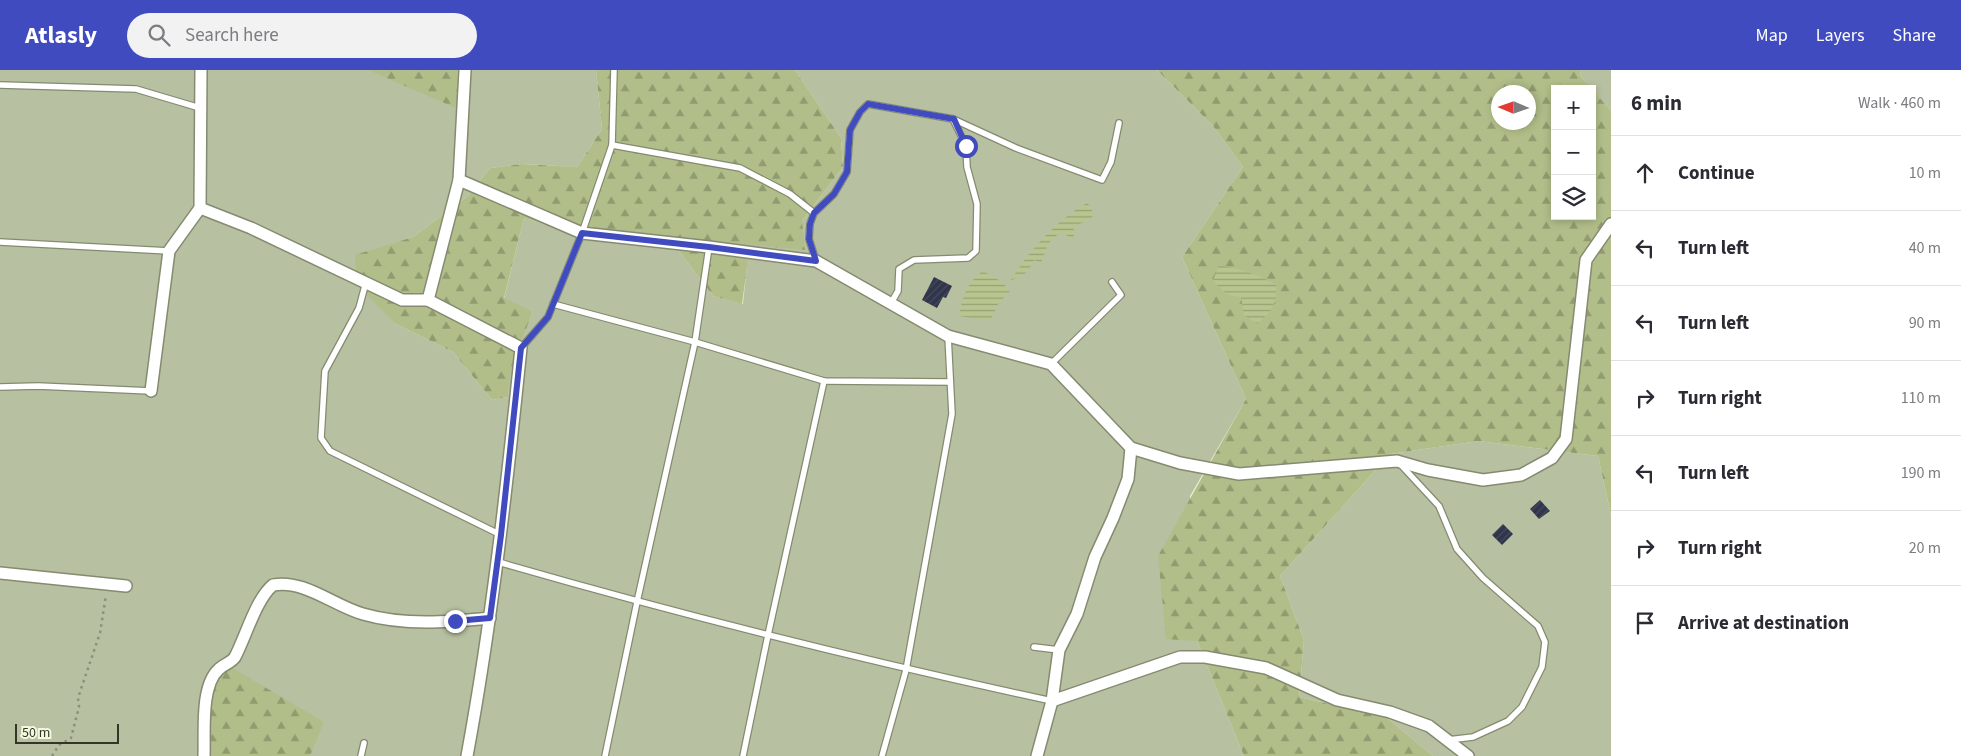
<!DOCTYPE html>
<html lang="en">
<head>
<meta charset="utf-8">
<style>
	body { margin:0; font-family:"Source Sans 3",sans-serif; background:#f2f2f3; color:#2b2b33 }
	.controls { position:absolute; right:15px; top:15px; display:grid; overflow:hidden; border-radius:0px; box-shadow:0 2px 8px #0003 }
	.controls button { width:45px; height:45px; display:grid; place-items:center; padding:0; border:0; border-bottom:1px solid #e1e1e2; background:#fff; color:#2b2b33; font:25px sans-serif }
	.compass { position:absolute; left:1491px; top:15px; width:45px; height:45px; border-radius:50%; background:#fff; box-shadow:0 2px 8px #0003; rotate:272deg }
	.scale { position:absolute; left:15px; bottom:12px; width:104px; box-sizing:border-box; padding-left:5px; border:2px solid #32352a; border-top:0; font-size:14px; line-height:18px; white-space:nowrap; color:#32352a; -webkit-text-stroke:4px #f2fadd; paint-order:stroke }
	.stop { position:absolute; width:15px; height:15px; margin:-11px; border:4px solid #404bbf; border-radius:50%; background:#fff }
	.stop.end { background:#404bbf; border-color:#fff; box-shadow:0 1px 5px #0008 }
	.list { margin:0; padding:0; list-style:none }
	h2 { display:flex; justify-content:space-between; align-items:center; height:65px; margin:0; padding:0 20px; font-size:21px }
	h2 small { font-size:16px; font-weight:400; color:#7c7c81 }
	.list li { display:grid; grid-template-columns:32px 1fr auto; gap:15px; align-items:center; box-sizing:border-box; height:75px; padding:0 20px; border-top:1px solid #e1e1e2 }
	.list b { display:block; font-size:19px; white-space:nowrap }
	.list em { font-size:16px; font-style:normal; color:#7c7c81 }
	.icon { flex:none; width:28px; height:28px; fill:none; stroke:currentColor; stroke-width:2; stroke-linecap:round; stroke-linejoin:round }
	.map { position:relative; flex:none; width:1611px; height:686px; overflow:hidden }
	header { display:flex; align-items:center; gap:30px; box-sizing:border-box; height:70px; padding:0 25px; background:#404bbf; color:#fff }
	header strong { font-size:24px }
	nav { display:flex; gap:28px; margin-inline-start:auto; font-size:18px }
	.search { width:350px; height:45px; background:#f2f2f3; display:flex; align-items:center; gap:12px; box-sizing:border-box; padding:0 18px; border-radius:28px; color:#7c7c81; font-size:19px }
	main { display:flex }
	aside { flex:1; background:#fff }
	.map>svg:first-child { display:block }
	.green { fill:#b7c0a0 }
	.forest { fill:url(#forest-firs); fill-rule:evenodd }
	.water { fill:url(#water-rules) }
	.building { fill:url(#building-hatch) }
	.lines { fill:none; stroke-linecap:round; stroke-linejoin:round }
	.service-casing { stroke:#848b70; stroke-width:8 }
	.minor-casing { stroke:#848b70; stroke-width:14 }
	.path { stroke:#8a907c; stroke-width:2.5; stroke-dasharray:2.5 4; stroke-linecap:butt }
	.service { stroke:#fff; stroke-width:5.5 }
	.minor { stroke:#fff; stroke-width:11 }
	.route { stroke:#404bbf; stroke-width:6 }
</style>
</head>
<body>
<header>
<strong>Atlasly</strong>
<div class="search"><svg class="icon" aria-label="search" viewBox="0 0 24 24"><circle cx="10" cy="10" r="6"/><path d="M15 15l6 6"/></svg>Search here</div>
<nav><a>Map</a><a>Layers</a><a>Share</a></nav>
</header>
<main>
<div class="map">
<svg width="1611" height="686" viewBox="0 0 1611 686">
	<defs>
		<pattern id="forest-firs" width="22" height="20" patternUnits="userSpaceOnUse" patternTransform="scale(1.25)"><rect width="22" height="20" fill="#b1be89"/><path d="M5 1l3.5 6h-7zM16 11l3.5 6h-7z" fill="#919b70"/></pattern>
		<pattern id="water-rules" width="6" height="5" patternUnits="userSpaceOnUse" patternTransform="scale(1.25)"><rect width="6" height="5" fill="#b8c58f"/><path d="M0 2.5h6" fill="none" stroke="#96a175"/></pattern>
		<pattern id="building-hatch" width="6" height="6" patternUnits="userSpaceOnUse" patternTransform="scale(1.25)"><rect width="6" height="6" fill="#30354b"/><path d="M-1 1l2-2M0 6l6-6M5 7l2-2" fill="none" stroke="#464a5c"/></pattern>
	</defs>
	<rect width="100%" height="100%" fill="#e5edd0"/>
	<g class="green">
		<polygon points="0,0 402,0 455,37 458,0 596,0 602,59 577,97 522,94 490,98 468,126 413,167 355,186 396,254 453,282 492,330 508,327 510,299 533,241 504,229 524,148 601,171 679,181 713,226 743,234 749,175 802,151 843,97 841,68 795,0 1157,0 1213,56 1243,97 1182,187 1246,329 1190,426 1197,571 1244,686 0,686"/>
		<polygon points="1580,0 1611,0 1611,41 1581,7"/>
		<polygon points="1479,371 1598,386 1611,445 1611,686 1433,686 1386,647 1299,627 1304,570 1280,506 1390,384"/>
	</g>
	<g class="forest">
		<polygon points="368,0 458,0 456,38"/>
		<polygon points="596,0 795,0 841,68 843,97 802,151 805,180 750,175 742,234 713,226 679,181 601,171 524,148 504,228 533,241 511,299 508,327 492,330 453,282 396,254 356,214 355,185 413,167 468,126 490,98 522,94 577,97 602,59"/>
		<path d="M1157 0H1580L1581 7 1592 19H1555V146H1592V19L1611 41V445L1598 386 1479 371 1390 384 1280 506 1304 570 1299 627 1386 647 1433 686H1244L1197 571 1166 569 1158 486 1246 329 1182 187 1243 97 1213 56ZM1498 22H1528V52H1498Z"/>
		<polygon points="229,596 324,652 310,686 211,686 211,631 216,611"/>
	</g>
	<g class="water">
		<path d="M1087 133 1091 137 1093 146C1087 152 1081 153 1073 157L1075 164 1071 169 1064 163C1049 165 1046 180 1041 193L1034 190C1028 202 1024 207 1011 210 1029 181 1057 149 1087 133Z"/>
		<path d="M1219 195C1240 199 1258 204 1276 215 1277 235 1272 241 1257 254L1244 245 1241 227C1228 227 1221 220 1213 210Z"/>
		<path d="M983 201 1002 212 1010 221 998 234 990 251 959 246C963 227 966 213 983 201Z"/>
	</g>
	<g class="building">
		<polygon points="934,207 952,216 946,228 943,227 937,238 922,230"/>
		<polygon points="1540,430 1550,441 1539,449 1530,439"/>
		<polygon points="1503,454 1513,464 1502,475 1492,465"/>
	</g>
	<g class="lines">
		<g class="service-casing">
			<g id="service">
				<polyline points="0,15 136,19 200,38"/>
				<polyline points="612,75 740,98 790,124 814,143"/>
				<polyline points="0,172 169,181"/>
				<polyline points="816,191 809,169 810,154 814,143 834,124 847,102 850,60 860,42 868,34 953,49 1016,78 1102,110 1111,92 1119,53"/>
				<polyline points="366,212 359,238 325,301 321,368 330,381 501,465"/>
				<polyline points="891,233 898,221 899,199 914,190 968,188 976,181 977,134 967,97 966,76 953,49"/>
				<polyline points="553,234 695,272 824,311 950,312"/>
				<polyline points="521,278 548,247 582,163 612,75 614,0"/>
				<polyline points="1051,294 1121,225 1112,212"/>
				<polyline points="0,317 38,316 151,321"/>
				<polyline points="1401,395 1439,436 1457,479 1483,508 1538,556 1545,572 1542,597 1522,637 1508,651 1473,667 1448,670"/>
				<path d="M498 492C681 545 866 591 1052 631"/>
				<polyline points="1034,577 1059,580"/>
				<polyline points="361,686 364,673"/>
				<polyline points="605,686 637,532 695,272 709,177"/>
				<polyline points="743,686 768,565 824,311"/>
				<polyline points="882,686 906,600 952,344 948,266"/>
			</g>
		</g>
		<g class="minor-casing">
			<g id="minor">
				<path d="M465 0 459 110 428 230 521 278C507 415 492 551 467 686"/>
				<polyline points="459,110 582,163 709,177 816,191 948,266 1051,294 1131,378 1180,393 1239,404 1397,391 1428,400 1483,410 1521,405 1552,388 1566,369 1586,190 1611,154"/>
				<polyline points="200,138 251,158 402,230 428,230"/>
				<polyline points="151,321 169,181 200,138 201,0"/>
				<polyline points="0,503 126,516"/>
				<polyline points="1052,631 1180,587 1205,587 1266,598 1337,630 1390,642 1429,656 1468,686"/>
				<path d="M204 686C205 662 200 616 219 599 224 594 231 593 235 587 246 566 256 529 273 515 304 509 334 536 363 544 404 556 449 552 490 548"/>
				<polyline points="1037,686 1052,631 1059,580 1077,544 1095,487 1113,448 1128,409 1131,378"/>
			</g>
		</g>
		<polyline class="path" points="52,686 59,675 71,668 79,637 78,628 81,619 100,563 106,525"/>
		<use href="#service" class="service"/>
		<use href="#minor" class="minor"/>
	</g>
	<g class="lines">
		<polyline class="route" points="455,551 490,548 501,465 521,278 548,247 582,163 709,177 816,191 809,169 810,154 814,143 834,124 847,102 850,60 860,42 868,34 954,49 966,76"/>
	</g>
</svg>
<div class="controls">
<button>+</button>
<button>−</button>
<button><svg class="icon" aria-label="layers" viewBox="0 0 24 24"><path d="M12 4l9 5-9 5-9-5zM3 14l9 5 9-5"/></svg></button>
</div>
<svg class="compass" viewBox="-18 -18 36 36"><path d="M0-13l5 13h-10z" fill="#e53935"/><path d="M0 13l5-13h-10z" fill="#7c7c81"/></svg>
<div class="scale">50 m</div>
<div class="stop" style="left:966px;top:76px"></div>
<div class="stop end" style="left:455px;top:551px"></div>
</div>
<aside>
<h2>6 min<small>Walk · 460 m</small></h2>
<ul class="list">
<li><svg class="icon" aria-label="ahead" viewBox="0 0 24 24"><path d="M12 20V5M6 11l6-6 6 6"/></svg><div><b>Continue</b></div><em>10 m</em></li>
<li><svg class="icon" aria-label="left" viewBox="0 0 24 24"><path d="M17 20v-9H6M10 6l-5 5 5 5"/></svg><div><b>Turn left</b></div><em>40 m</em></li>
<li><svg class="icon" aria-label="left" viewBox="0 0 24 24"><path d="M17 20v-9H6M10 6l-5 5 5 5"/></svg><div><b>Turn left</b></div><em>90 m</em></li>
<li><svg class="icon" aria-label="right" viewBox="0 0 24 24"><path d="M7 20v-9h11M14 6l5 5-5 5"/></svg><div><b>Turn right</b></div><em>110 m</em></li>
<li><svg class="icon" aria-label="left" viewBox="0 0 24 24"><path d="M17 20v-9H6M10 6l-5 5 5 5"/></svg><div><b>Turn left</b></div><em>190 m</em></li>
<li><svg class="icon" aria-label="right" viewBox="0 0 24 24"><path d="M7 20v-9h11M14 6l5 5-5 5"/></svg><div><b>Turn right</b></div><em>20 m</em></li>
<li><svg class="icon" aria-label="arrive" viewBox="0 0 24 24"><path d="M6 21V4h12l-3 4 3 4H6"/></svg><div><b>Arrive at destination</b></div></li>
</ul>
</aside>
</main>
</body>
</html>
